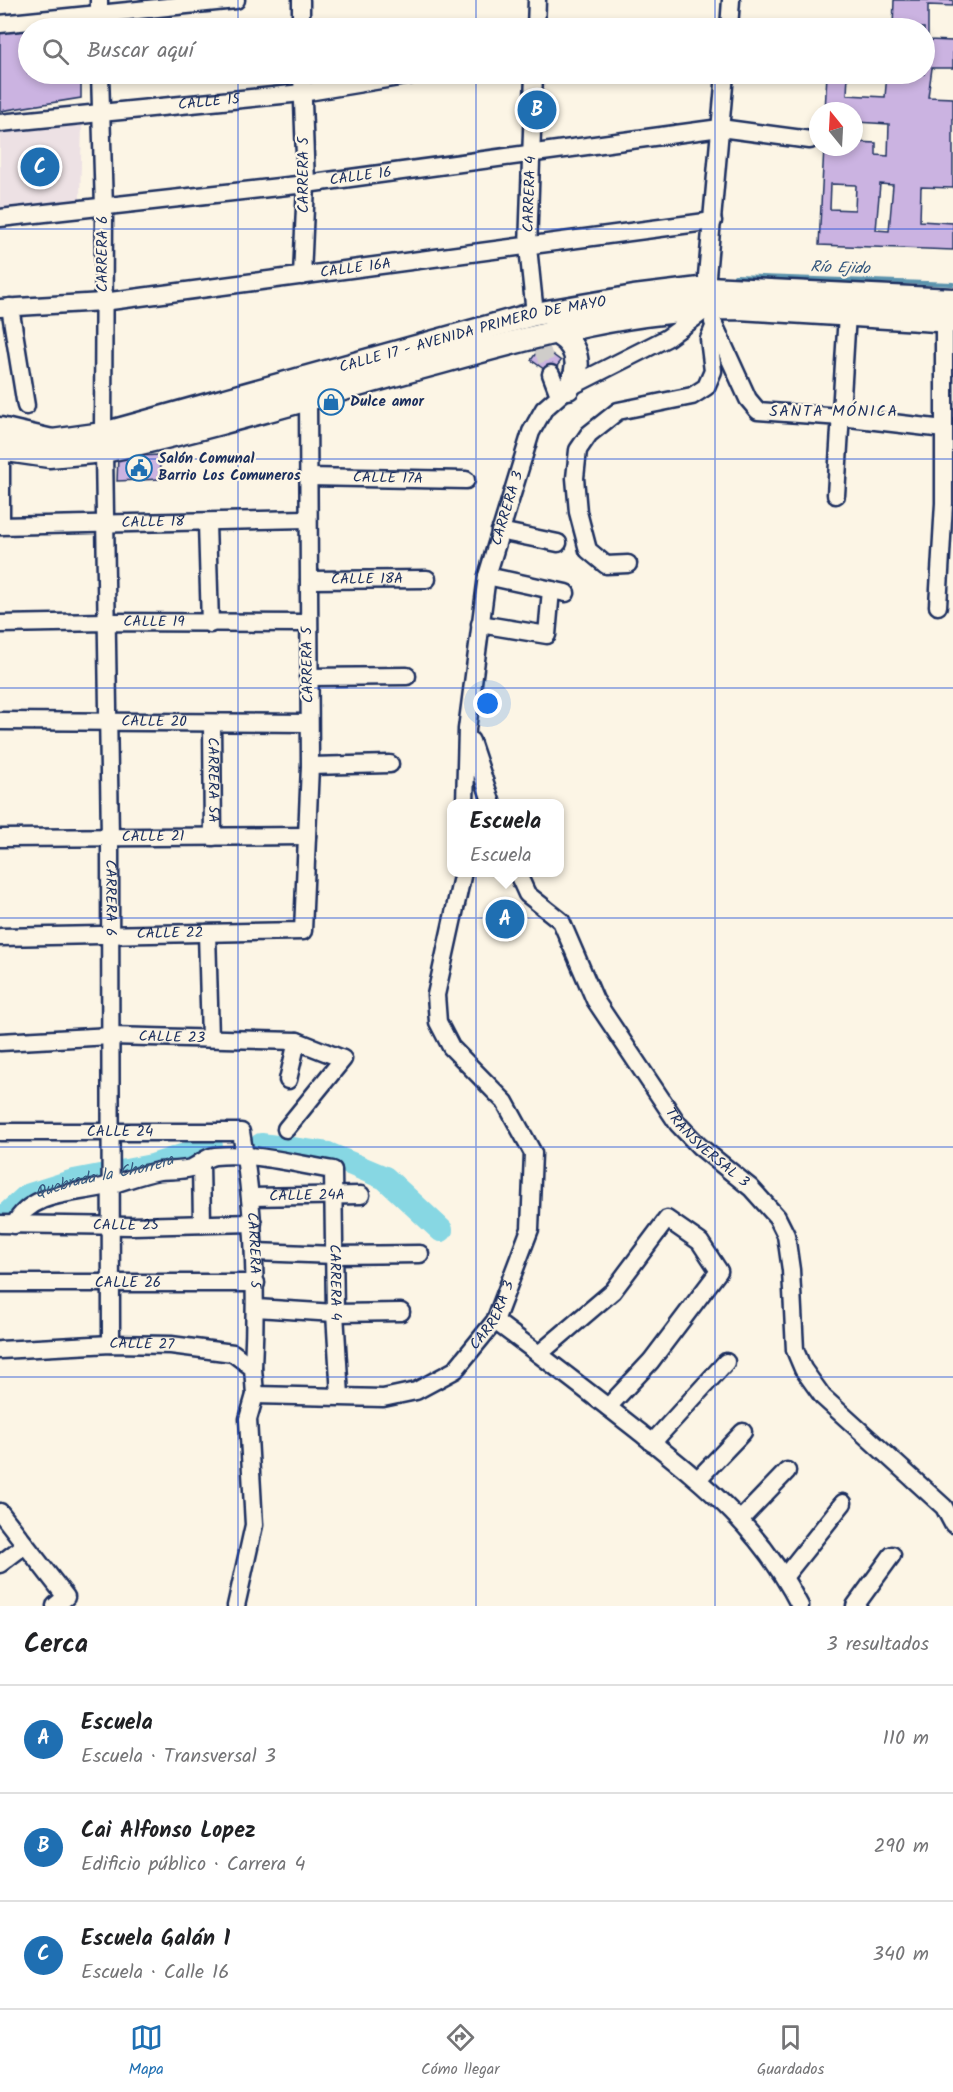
<!DOCTYPE html>
<html lang="es">
<head>
<meta charset="utf-8">
<style>
	body { margin:0; font-family:Kalam,sans-serif; background:#f2f2f2; color:#202124 }
	.compass { position:absolute; left:809px; top:102px; width:54px; height:54px; border-radius:50%; background:#fff; box-shadow:0 3px 9px #0003; rotate:342deg }
	.you { position:absolute; left:488px; top:704px; width:21px; height:21px; margin:-15px; border:4px solid #fff; border-radius:50%; background:#1a73e8; box-shadow:0 0 0 9px #1a73e833 }
	.badge { display:grid; place-items:center; width:39px; height:39px; border-radius:50%; background:#1f6fb2; color:#fff; font-size:20px; font-weight:700 }
	.pin { position:absolute; translate:-50% -50%; border:3px solid #fff; box-shadow:0 2px 6px #0006 }
	.popup { position:absolute; left:447px; top:799px; width:117px; height:78px; box-sizing:border-box; display:grid; place-content:center; border-radius:12px; background:#fff; filter:drop-shadow(0 2px 4px #0005); font-size:20px; white-space:nowrap; color:#757577 }
	.popup b { font-size:22px; color:#202124 }
	.popup::after { content:''; position:absolute; left:50%; top:100%; margin-left:-12px; border:12px solid transparent; border-top-color:#fff }
	.list { margin:0; padding:0; list-style:none }
	h2 { display:flex; justify-content:space-between; align-items:center; height:78px; margin:0; padding:0 24px; font-size:26px }
	h2 small { font-size:20px; font-weight:400; color:#757577 }
	.list li { display:grid; grid-template-columns:39px 1fr auto; gap:18px; align-items:center; box-sizing:border-box; height:108px; padding:0 24px; border-top:2px solid #e0e0e0 }
	.list b { display:block; font-size:22px; white-space:nowrap }
	.list p { margin:0; font-size:20px; white-space:nowrap; color:#757577 }
	.list em { font-size:20px; font-style:normal; color:#757577 }
	.icon { flex:none; width:33px; height:33px; fill:none; stroke:currentColor; stroke-width:2; stroke-linecap:round; stroke-linejoin:round }
	.map { position:relative; flex:none; width:953px; height:1606px; overflow:hidden }
	.search { position:absolute; background:#fff; box-shadow:0 3px 9px #0003; left:18px; right:18px; top:18px; height:66px; display:flex; align-items:center; gap:15px; box-sizing:border-box; padding:0 21px; border-radius:33px; color:#757577; font-size:22px }
	.sheet { height:402px; background:#fff }
	nav { display:flex; justify-content:space-around; align-items:center; box-sizing:border-box; height:84px; border-top:2px solid #e0e0e0; background:#fff; font-size:16px; color:#757577 }
	nav a { display:grid; justify-items:center; gap:3px }
	nav .on { color:#1f6fb2 }
	.map>svg:first-child { display:block }
	.built { fill:#ede1e4 }
	.lines { fill:none; stroke-linecap:round; stroke-linejoin:round }
	.stream { stroke:#5c94ae; stroke-width:4 }
	.river { stroke:#87d7e3; stroke-width:24 }
	.building { fill:#cbb3e1; stroke:#1b2f5e; stroke-width:1.5; fill-rule:evenodd }
	.minor-tunnel { stroke:#cfcdca; stroke-width:16; stroke-dasharray:16 8; stroke-linecap:butt }
	.minor-casing { stroke:#1b2f5e; stroke-width:21 }
	.major-casing { stroke:#1b2f5e; stroke-width:27 }
	.minor { stroke:#fcf5e5; stroke-width:16 }
	.major { stroke:#fcf5e5; stroke-width:22 }
	.grid { fill:none; stroke:#1d4ed8; stroke-width:1.5; stroke-opacity:0.55 }
	.labels { text-anchor:middle; dominant-baseline:central; stroke-width:4.5; stroke-linejoin:round; paint-order:stroke }
	.street-label { font-size:15px; fill:#1b2f5e; stroke:#fcf5e5 }
	.poi-label { font-size:15px; font-weight:bold; fill:#1b2f5e; stroke:#fcf5e5; text-anchor:start }
	.water-label { font-size:16px; font-style:italic; fill:#36597f; stroke:#fcf5e5 }
	.neighbourhood-label { font-size:16px; letter-spacing:1.5px; fill:#1b2f5e; stroke:#fcf5e5 }
</style>
</head>
<body>
<div class="map">
<svg width="953" height="1606" viewBox="0 0 953 1606">
	<rect width="100%" height="100%" fill="#fcf5e5"/>
	<filter id="ink" filterUnits="userSpaceOnUse"><feTurbulence type="fractalNoise" baseFrequency=".0167" numOctaves="2"/><feDisplacementMap in="SourceGraphic" scale="12" xChannelSelector="R" yChannelSelector="G"/><feConvolveMatrix kernelMatrix="1 2 1 2 8 2 1 2 1" color-interpolation-filters="sRGB"/></filter>
	<g filter="url(#ink)">
		<polygon class="built" points="82,125 80,200 0,208 0,133"/>
		<g class="lines">
			<polyline class="stream" points="733,282 735,276 953,284"/>
			<g class="river">
				<polyline points="261,1145 328,1154 385,1178 441,1230"/>
				<path id="s1" d="M4 1217 27 1196 74 1181 152 1166 211 1146"/>
			</g>
		</g>
		<g class="building">
			<path d="M894 0H953V6L928 5V40L953 41V68H932L928 97 953 98V188L921 187 920 221 953 223V250L819 245 824 147H854V111H825L827 74H848L847 95 885 97 887 74H924V28H893ZM856 122 889 124 888 156 876 155V143L855 142ZM831 184 856 185 855 210 830 209ZM880 184 893 185 889 231 876 230Z"/>
			<polygon points="28,31 28,74 81,74 81,98 0,111 0,32"/>
			<polygon points="541,346 561,361 551,374 531,360"/>
			<polygon points="159,455 161,479 117,481 118,457"/>
		</g>
		<g class="lines">
			<polyline class="minor-tunnel" points="541,346 551,374"/>
			<g class="minor-casing">
				<g id="minor">
					<polyline points="99,0 99,28"/>
					<polyline points="301,0 301,28"/>
					<polyline points="0,24 236,0"/>
					<polyline points="536,28 537,0"/>
					<polyline points="729,28 731,0"/>
					<polyline points="100,74 104,208 103,434"/>
					<polyline points="534,74 528,247 535,314"/>
					<path id="s2" d="M0 123 302 93 417 74"/>
					<path id="s3" d="M0 218 306 184 720 128 810 140"/>
					<polyline points="302,276 306,184 302,74"/>
					<polyline points="10,307 26,406"/>
					<path id="s4" d="M0 308 103 302 713 221"/>
					<polyline points="713,322 748,399 758,411 841,417 944,429"/>
					<polyline points="551,374 559,395"/>
					<path id="s5" d="M104 451 110 837 111 1344"/>
					<path id="s6" d="M308 477 466 480"/>
					<polyline points="836,495 847,314"/>
					<polyline points="207,523 210,624"/>
					<path id="s7" d="M0 526 307 519"/>
					<polyline points="1,526 1,449"/>
					<polyline points="500,531 558,543"/>
					<polyline points="628,564 606,565 588,550 578,512 575,478 578,450 589,434 618,411 692,396 706,387 713,371 709,339 714,327"/>
					<polyline points="487,576 566,593"/>
					<path id="s8" d="M309 580 427 579"/>
					<polyline points="938,606 944,503 944,321"/>
					<path id="s9" d="M0 624 107 622 308 623"/>
					<polyline points="480,624 547,635 551,590"/>
					<polyline points="308,677 407,676"/>
					<path id="s10" d="M0 721 309 723"/>
					<path id="s11" d="M212 723 213 837"/>
					<polyline points="471,741 492,804"/>
					<polyline points="310,766 390,764"/>
					<path id="s12" d="M465 804 467 729 487 576 531 432 544 409 568 388 667 338 708 308 707 276 725 74"/>
					<path id="s13" d="M0 838 307 836"/>
					<path id="s14" d="M517 872 527 894 561 921 595 1000 678 1124 699 1146 751 1188 777 1217 786 1235 791 1270 795 1350 803 1369 823 1397 944 1507 953 1524"/>
					<polyline points="207,933 210,1038"/>
					<path id="s15" d="M0 937 303 931 310 766 308 398"/>
					<path id="s16" d="M0 1042 111 1036 297 1041 343 1059 286 1129"/>
					<polyline points="288,1080 297,1041"/>
					<path id="s17" d="M0 1132H241C255 1211 257 1288 253 1368"/>
					<polyline points="201,1162 202,1224"/>
					<path id="s18" d="M251 1197 361 1195"/>
					<path id="s19" d="M0 1224 132 1226 253 1223"/>
					<path id="s20" d="M14 1225C33 1189 77 1195 111 1185 127 1180 142 1174 159 1171 169 1170 181 1171 191 1168 200 1165 205 1157 215 1156 253 1152 295 1164 333 1170L335 1313 340 1396"/>
					<polyline points="255,1252 335,1255 420,1254"/>
					<path id="s21" d="M0 1283H256"/>
					<polyline points="256,1308 335,1313 401,1312"/>
					<path d="M495 1321C543 1357 590 1393 637 1430 704 1484 760 1527 800 1606"/>
					<path id="s22" d="M0 1350 111 1344 171 1345 233 1353 253 1368 255 1395 248 1419 254 1525 236 1606"/>
					<polyline points="539,1354 613,1291 667,1219 700,1242 719,1271 651,1361 608,1407"/>
					<path id="s23" d="M255 1395 383 1398 416 1391 455 1370 495 1321 530 1229 533 1153 505 1102 451 1047 438 1022 436 995 463 872"/>
					<polyline points="652,1443 726,1362"/>
					<polyline points="698,1479 743,1432"/>
					<polyline points="0,1512 66,1597 55,1606"/>
					<polyline points="741,1519 787,1471"/>
					<polyline points="0,1564 25,1545"/>
					<polyline points="785,1576 843,1503"/>
					<polyline points="855,1606 892,1555"/>
				</g>
			</g>
			<g class="major-casing">
				<g id="major">
					<path d="M552 331C577 341 584 366 568 388"/>
					<path id="s24" d="M0 429 52 441 103 434 535 314 634 297 708 288 953 300"/>
					<path d="M0 449 49 456 104 451C217 427 329 392 441 362 538 335 637 308 739 308L953 321"/>
				</g>
			</g>
			<use href="#minor" class="minor"/>
			<use href="#major" class="major"/>
		</g>
	</g>
	<path class="grid" d="M238 0V28M476 0V28M715 0V28M238 74V1606M476 74V1606M715 74V1606M0 229H953M0 459H953M0 688H953M0 918H953M0 1147H953M0 1377H953"/>
	<defs>
		<g id="shop-ring" transform="scale(1.35)"><circle r="9.5" fill="#fcf5e5" stroke="#1f6fb2" stroke-width="1.5"/><path d="M-5-2.5h2.3a2.7 3.5 0 0 1 5.4 0H5L5.5 6h-11ZM-1.5-2.5h3a1.5 2.3 0 0 0-3 0Z" fill="#1f6fb2"/></g>
		<g id="civic-ring" transform="scale(1.35)"><circle r="9.5" fill="#fcf5e5" stroke="#1f6fb2" stroke-width="1.5"/><path d="M-.6-6.5H3V-4.5H.6V-3L4-1V1h2V6H-6V1h2V-1L-.6-3ZM-1.2 2.5V6h2.4V2.5Z" fill="#1f6fb2"/></g>
	</defs>
	<g fill-rule="evenodd">
		<use href="#shop-ring" x="331" y="402"/>
		<use href="#civic-ring" x="139" y="468"/>
	</g>
	<g class="labels">
		<g class="street-label">
			<text stroke="none"><textPath href="#s2" startOffset="210">CALLE 15</textPath></text>
			<text transform="translate(304 175) rotate(-90)">CARRERA 5</text>
			<text stroke="none"><textPath href="#s3" startOffset="363">CALLE 16</textPath></text>
			<text transform="translate(530 194) rotate(-88)">CARRERA 4</text>
			<text transform="translate(103 254) rotate(-90)">CARRERA 6</text>
			<text stroke="none"><textPath href="#s4" startOffset="358">CALLE 16A</textPath></text>
			<text stroke="none"><textPath href="#s24" startOffset="488">CALLE 17 - AVENIDA PRIMERO DE MAYO</textPath></text>
			<text stroke="none"><textPath href="#s6" startOffset="80">CALLE 17A</textPath></text>
			<text stroke="none"><textPath href="#s12" startOffset="300">CARRERA 3</textPath></text>
			<text stroke="none"><textPath href="#s7" startOffset="153">CALLE 18</textPath></text>
			<text stroke="none"><textPath href="#s8" startOffset="58">CALLE 18A</textPath></text>
			<text stroke="none"><textPath href="#s9" startOffset="154">CALLE 19</textPath></text>
			<text transform="translate(308 665) rotate(-91)">CARRERA 5</text>
			<text stroke="none"><textPath href="#s10" startOffset="154">CALLE 20</textPath></text>
			<text stroke="none"><textPath href="#s11" startOffset="57">CARRERA 5A</textPath></text>
			<text stroke="none"><textPath href="#s13" startOffset="153">CALLE 21</textPath></text>
			<text stroke="none"><textPath href="#s5" startOffset="447">CARRERA 6</textPath></text>
			<text stroke="none"><textPath href="#s15" startOffset="170">CALLE 22</textPath></text>
			<text stroke="none"><textPath href="#s16" startOffset="172">CALLE 23</textPath></text>
			<text stroke="none"><textPath href="#s17" startOffset="120">CALLE 24</textPath></text>
			<text stroke="none"><textPath href="#s14" startOffset="340">TRANSVERSAL 3</textPath></text>
			<text stroke="none"><textPath href="#s18" startOffset="56">CALLE 24A</textPath></text>
			<text stroke="none"><textPath href="#s19" startOffset="126">CALLE 25</textPath></text>
			<text stroke="none"><textPath href="#s17" startOffset="360">CARRERA 5</textPath></text>
			<text stroke="none"><textPath href="#s20" startOffset="450">CARRERA 4</textPath></text>
			<text stroke="none"><textPath href="#s21" startOffset="128">CALLE 26</textPath></text>
			<text stroke="none"><textPath href="#s23" startOffset="273">CARRERA 3</textPath></text>
			<text stroke="none"><textPath href="#s22" startOffset="142">CALLE 27</textPath></text>
		</g>
		<g class="poi-label">
			<text x="350" y="402">Dulce amor</text>
			<text x="158" y="459">Salón Comunal<tspan x="158" dy="17">Barrio Los Comuneros</tspan></text>
		</g>
		<g class="water-label">
			<text transform="translate(840 268) rotate(2)">Río Ejido</text>
			<text stroke="none"><textPath href="#s1" startOffset="111">Quebrada la Chorrera</textPath></text>
		</g>
		<g class="neighbourhood-label">
			<text x="834" y="411">SANTA MÓNICA</text>
		</g>
	</g>
</svg>
<svg class="compass" viewBox="-18 -18 36 36"><path d="M0-13l5 13h-10z" fill="#e53935"/><path d="M0 13l5-13h-10z" fill="#757577"/></svg>
<div class="you"></div>
<div class="pin badge" style="left:505px;top:919px">A</div>
<div class="popup"><b>Escuela</b>Escuela</div>
<div class="pin badge" style="left:537px;top:110px">B</div>
<div class="pin badge" style="left:40px;top:167px">C</div>
<div class="search"><svg class="icon" aria-label="search" viewBox="0 0 24 24"><circle cx="10" cy="10" r="6"/><path d="M15 15l6 6"/></svg>Buscar aquí</div>
</div>
<section class="sheet">
<h2>Cerca<small>3 resultados</small></h2>
<ul class="list">
<li><span class="badge">A</span><div><b>Escuela</b><p>Escuela · Transversal 3</p></div><em>110 m</em></li>
<li><span class="badge">B</span><div><b>Cai Alfonso Lopez</b><p>Edificio público · Carrera 4</p></div><em>290 m</em></li>
<li><span class="badge">C</span><div><b>Escuela Galán 1</b><p>Escuela · Calle 16</p></div><em>340 m</em></li>
</ul>
</section>
<nav>
<a class="on"><svg class="icon" aria-label="map" viewBox="0 0 24 24"><path d="M3 6l6-2 6 2 6-2v14l-6 2-6-2-6 2zM9 4v14M15 6v14"/></svg>Mapa</a>
<a><svg class="icon" aria-label="directions" viewBox="0 0 24 24"><path d="M12 3l9 9-9 9-9-9zM9 14v-3h6M13 9l2 2-2 2"/></svg>Cómo llegar</a>
<a><svg class="icon" aria-label="saved" viewBox="0 0 24 24"><path d="M7 4h10v16l-5-4-5 4z"/></svg>Guardados</a>
</nav>
</body>
</html>
